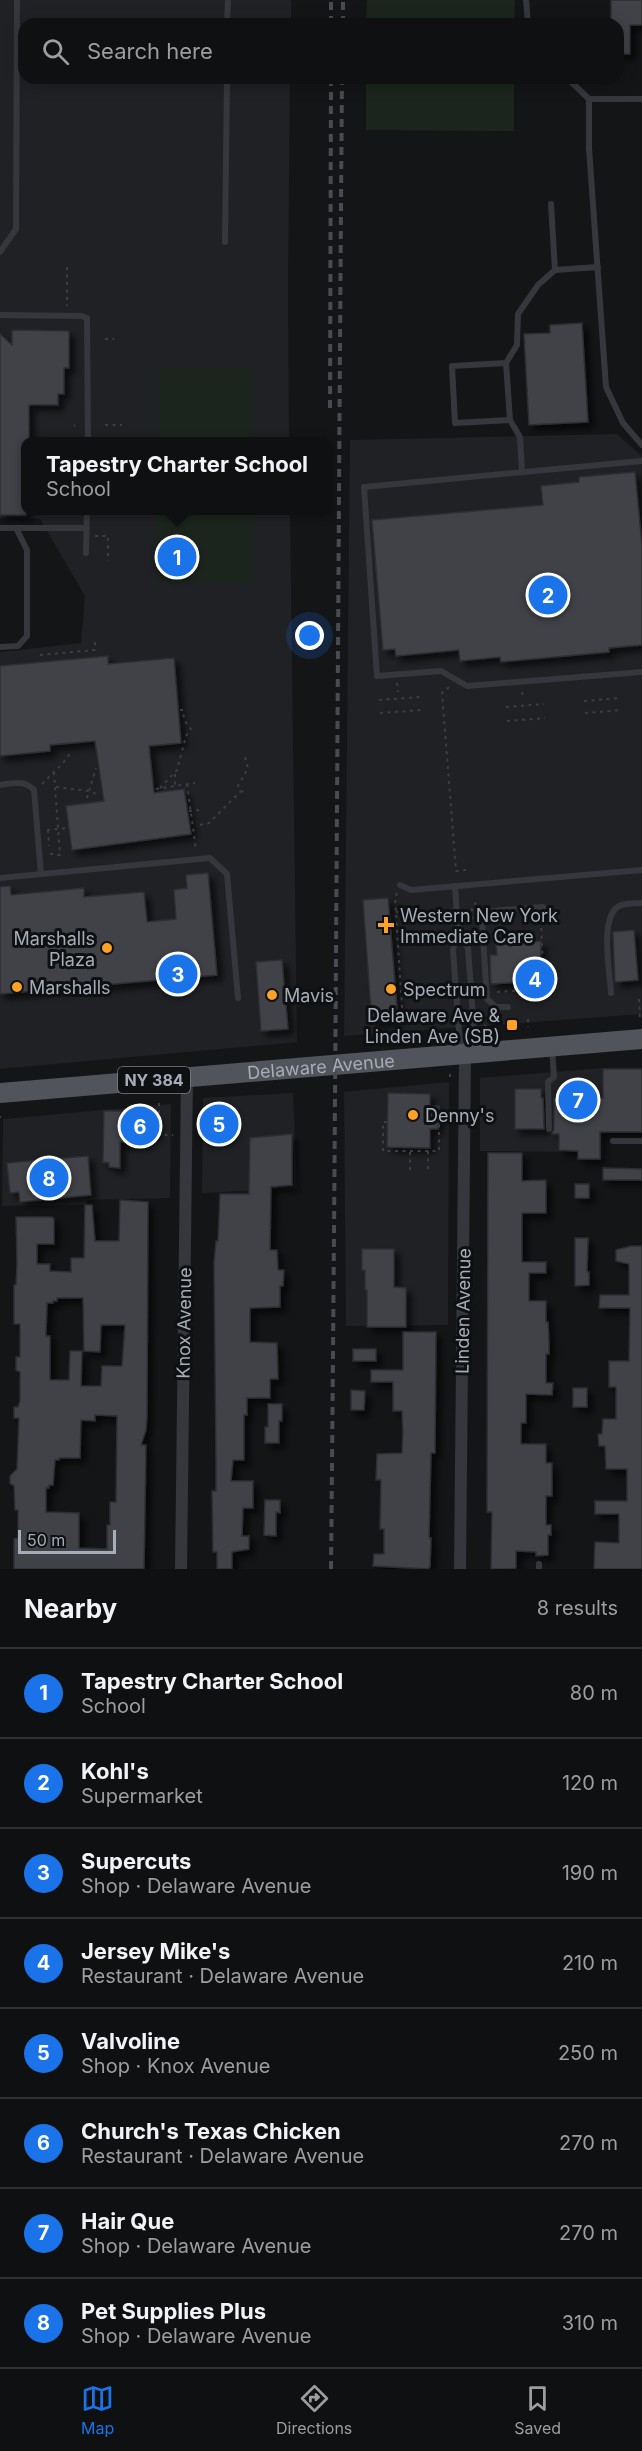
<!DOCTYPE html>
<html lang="en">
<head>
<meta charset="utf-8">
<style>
	body { margin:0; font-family:Inter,sans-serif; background:#18191a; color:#f1f3f6 }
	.scale { position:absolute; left:18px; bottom:15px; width:98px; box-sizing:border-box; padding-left:6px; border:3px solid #a6adb8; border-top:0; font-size:16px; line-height:21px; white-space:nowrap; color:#a6adb8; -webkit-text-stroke:4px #0f1012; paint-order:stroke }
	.you { position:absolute; left:310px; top:636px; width:21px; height:21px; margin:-15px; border:4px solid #fff; border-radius:50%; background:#1a73e8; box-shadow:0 0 0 9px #1a73e833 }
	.badge { display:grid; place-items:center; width:39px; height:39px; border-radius:50%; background:#1a73e8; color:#fff; font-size:20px; font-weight:700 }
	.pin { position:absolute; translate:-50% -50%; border:3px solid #fff; box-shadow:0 2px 6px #0006 }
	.popup { position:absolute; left:21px; top:437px; width:312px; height:78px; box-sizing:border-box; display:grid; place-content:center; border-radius:12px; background:#0f1011; filter:drop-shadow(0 2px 4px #0005); font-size:20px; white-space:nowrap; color:#9b9d9f }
	.popup b { font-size:22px; color:#f1f3f6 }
	.popup::after { content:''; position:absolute; left:50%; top:100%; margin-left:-12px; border:12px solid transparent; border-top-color:#0f1011 }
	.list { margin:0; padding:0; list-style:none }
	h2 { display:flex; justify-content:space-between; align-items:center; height:78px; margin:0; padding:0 24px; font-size:26px }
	h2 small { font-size:20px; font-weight:400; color:#9b9d9f }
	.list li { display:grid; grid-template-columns:39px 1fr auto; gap:18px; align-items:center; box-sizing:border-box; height:90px; padding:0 24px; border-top:2px solid #2f3031 }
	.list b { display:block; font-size:22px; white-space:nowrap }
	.list p { margin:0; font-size:20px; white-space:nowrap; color:#9b9d9f }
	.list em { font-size:20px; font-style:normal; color:#9b9d9f }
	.icon { flex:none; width:33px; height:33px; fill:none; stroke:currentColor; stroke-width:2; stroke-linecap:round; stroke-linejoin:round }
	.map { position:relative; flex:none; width:642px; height:1569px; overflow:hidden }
	.search { position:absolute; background:#0f1011; box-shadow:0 3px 15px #0003; left:18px; right:18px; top:18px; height:66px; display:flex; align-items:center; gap:15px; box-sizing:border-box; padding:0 21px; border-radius:18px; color:#9b9d9f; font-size:22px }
	.sheet { height:798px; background:#0f1011 }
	nav { display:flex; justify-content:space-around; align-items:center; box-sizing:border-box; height:84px; border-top:2px solid #2f3031; background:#0f1011; font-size:16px; color:#9b9d9f }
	nav a { display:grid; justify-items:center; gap:3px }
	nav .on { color:#1a73e8 }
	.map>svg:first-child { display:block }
	.built { fill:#202124 }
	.green { fill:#1c251d }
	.building { fill:#404347; stroke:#2e2f33; stroke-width:1.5; fill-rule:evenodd; filter:url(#shadow) }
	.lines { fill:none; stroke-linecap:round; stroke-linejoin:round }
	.path { stroke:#3b3e43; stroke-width:2; stroke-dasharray:3 4.5; stroke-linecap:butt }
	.service { stroke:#35373c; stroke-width:6 }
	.minor { stroke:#35373c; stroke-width:12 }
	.primary { stroke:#51545b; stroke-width:20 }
	.rail { stroke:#484b51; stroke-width:4; stroke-dasharray:8 6; stroke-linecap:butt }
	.poi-dot { fill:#fca227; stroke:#0f1012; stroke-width:2 }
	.labels { text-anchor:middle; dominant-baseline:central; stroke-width:6; stroke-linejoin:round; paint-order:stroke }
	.shield { fill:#0f1012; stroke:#797e86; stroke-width:1.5 }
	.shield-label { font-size:16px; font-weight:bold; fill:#a6adb8 }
	.poi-label { font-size:18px; fill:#a6adb8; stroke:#0f1012; text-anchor:start }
	.street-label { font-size:18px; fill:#a6adb8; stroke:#0f1012 }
</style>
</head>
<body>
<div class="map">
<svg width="642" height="1569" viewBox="0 0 642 1569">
	<defs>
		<filter id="shadow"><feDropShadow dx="5.5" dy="5.5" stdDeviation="3" flood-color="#0009"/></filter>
	</defs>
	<rect width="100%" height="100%" fill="#141517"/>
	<g class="built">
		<polygon points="0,0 291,0 291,24 24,24 24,78 290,78 288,289 289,441 26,442 26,510 290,511 297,1042 0,1069 0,652 81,643 85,596 40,519 0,518"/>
		<polygon points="617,434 642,456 642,1014 344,1036 350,440"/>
		<polygon points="603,1068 603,1159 577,1159 577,1152 480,1151 480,1078"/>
		<polygon points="449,1082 448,1325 346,1326 344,1092"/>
		<polygon points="293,1093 297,1188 202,1193 203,1098"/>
		<polygon points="171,1104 170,1198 87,1200 86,1205 2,1206 3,1119"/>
	</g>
	<g class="green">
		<polygon points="367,0 515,0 514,24 366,24"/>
		<polygon points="366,78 514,78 514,131 366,130"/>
		<rect x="158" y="368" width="95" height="73"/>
		<rect x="157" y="511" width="96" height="72"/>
	</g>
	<g class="building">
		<polygon points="611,0 642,0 642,25 630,25 630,54 618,54 618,24 611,24"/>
		<polygon points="582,323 588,422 529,425 524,334 550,333 550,325"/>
		<polygon points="12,330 69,331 69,368 64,368 64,394 58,394 58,405 29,405 29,441 26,441 26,515 0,515 0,334 12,345"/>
		<polygon points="635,472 642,546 642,645 609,648 609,652 501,662 500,657 460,661 459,650 396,656 395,649 383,650 372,520 543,505 541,486 579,482 579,477"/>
		<polygon points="108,656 108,664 174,658 181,743 149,746 154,793 184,789 191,834 72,850 66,806 104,801 95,741 50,745 50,751 0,756 0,666"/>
		<polygon points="208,873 217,975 0,994 0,887 10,886 11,895 84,888 84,897 144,892 147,922 176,919 174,890 187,888 186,875"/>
		<polygon points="388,898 398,1020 372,1023 363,900"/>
		<polygon points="634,930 638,980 615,982 613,932"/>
		<polygon points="541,941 540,981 491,984 490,955 497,955 496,944"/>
		<polygon points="282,960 288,1029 261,1031 256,962"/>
		<polygon points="603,1069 642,1069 642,1132 600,1132 600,1159 578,1159 578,1151 559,1150 559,1134 552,1134 554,1129 554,1098 603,1098"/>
		<polygon points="515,1089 541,1089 541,1098 543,1098 544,1129 515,1129"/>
		<polygon points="388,1093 430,1094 430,1106 439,1106 438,1129 430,1129 430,1148 387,1147"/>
		<polygon points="104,1111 121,1111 121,1116 156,1118 156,1134 146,1135 146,1142 120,1142 120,1168 109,1167 109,1163 103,1162"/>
		<polygon points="227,1113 229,1136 210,1138 208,1115"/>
		<polygon points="292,1134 292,1185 271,1187 270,1250 277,1250 278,1270 284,1270 283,1286 280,1286 280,1307 250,1308 250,1342 277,1343 278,1379 270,1379 270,1398 247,1398 247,1415 244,1415 244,1460 233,1460 231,1481 253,1481 253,1508 243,1508 242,1536 249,1536 249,1549 232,1552 232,1569 217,1569 217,1552 213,1552 212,1491 216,1491 216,1460 214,1263 216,1241 218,1241 220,1194 249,1194 250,1138"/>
		<polygon points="488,1153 522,1153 522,1181 546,1180 546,1213 522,1213 522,1262 546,1262 546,1273 529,1273 529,1301 546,1301 546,1322 548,1322 549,1343 549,1354 546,1354 546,1383 553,1383 552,1395 526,1394 526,1423 521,1423 521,1444 546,1444 546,1463 552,1463 552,1496 546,1496 546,1525 551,1525 551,1535 548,1535 548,1555 536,1556 536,1552 516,1551 516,1568 511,1569 491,1569 492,1512 487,1512"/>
		<polygon points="88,1156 91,1195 20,1202 19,1192 10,1193 7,1163"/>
		<polygon points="603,1168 642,1169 642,1180 603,1180"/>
		<rect x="575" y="1184" width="14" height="14"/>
		<path d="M120 1200 148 1202 147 1416 146 1430 141 1445H146L144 1569H14V1539L18 1538V1510H15L14 1486 10 1483V1476L17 1469 19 1418H14V1407H18L20 1401V1372L16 1370V1357H20V1324H14V1285H16L17 1263 16 1217H52L54 1219V1244H37V1264H50V1271L71 1272V1258H84L85 1205H92L95 1241H119ZM57 1298H83L84 1351 100 1352 101 1325H125L122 1366H102L101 1386H81L82 1351H70L69 1380H50V1336H46V1333L47 1303H53V1301H57ZM95 1415 117 1416 116 1502H110V1525H107V1549L79 1548V1513L46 1512V1488H49V1485H53L55 1460H59V1458H80L81 1420 95 1421Z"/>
		<polygon points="575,1238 588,1238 587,1272 589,1272 589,1285 575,1286"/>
		<polygon points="631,1246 642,1246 642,1569 594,1569 595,1542 619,1543 619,1514 595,1514 595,1501 627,1501 627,1469 606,1469 605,1446 599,1446 598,1434 602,1434 603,1419 616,1419 616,1387 609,1387 609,1361 629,1361 630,1308 599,1308 600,1295 629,1295 629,1264 616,1261 616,1250"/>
		<polygon points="362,1249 394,1249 394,1287 406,1288 406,1327 367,1327 367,1290 365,1290 365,1270 362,1270"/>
		<polygon points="403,1332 436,1332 435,1453 431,1453 429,1538 431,1538 430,1567 428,1569 373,1566 374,1554 384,1554 384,1529 380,1529 381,1480 376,1480 377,1454 402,1453 403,1432 402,1411 393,1411 393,1382 371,1382 371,1370 403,1370"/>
		<rect x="353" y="1349" width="23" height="12"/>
		<rect x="573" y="1388" width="14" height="19"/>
		<polygon points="351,1390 365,1391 364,1410 351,1410"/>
		<polygon points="268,1404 282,1404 282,1421 279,1421 279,1443 265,1443 265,1427 268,1427"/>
		<polygon points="265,1500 280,1500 280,1513 276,1512 276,1536 264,1535"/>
	</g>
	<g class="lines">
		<g class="path">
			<polyline points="67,267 67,306"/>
			<polyline points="105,339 114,339"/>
			<polyline points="105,425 122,425"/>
			<polyline points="74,426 75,425"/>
			<polyline points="95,536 108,536 108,561"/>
			<polyline points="40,655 95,650 95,641"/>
			<polyline points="397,683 398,692"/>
			<polyline points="449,687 442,693 456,871 466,870"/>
			<polyline points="522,692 523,698"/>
			<polyline points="379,700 421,697"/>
			<polyline points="584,701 621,698"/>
			<polyline points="506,707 544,704"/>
			<polyline points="380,713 422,710"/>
			<polyline points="585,713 622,710"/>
			<polyline points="507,721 545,718"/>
			<polyline points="245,757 248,768 238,786 241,791 248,793"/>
			<polyline points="175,774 175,786"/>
			<polyline points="42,784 63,763 72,751"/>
			<polyline points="187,784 196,850"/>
			<polyline points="56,787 89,791 99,795"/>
			<polyline points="160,788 177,770 186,736 191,729 184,720 183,710 179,710"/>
			<polyline points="156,789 195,783"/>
			<polyline points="87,798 96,768"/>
			<polyline points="189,811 199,810"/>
			<polyline points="200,825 209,823 241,791"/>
			<polyline points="47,830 68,828"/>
			<polyline points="48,830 49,846"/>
			<polyline points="50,854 60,855 54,773"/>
			<polyline points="397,893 395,898 403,1023"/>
			<polyline points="396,912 420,910"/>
			<polyline points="472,919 472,908 477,901 475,899"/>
			<polyline points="497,992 544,989 541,923"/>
			<polyline points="402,993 426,991"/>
			<polyline points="639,999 640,1018"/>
			<polyline points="528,1019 528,1027"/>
			<polyline points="484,1025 492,1030"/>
			<polyline points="450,1074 450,1078 453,1078"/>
			<polyline points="159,1103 159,1135 173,1135"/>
			<polyline points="0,1117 1,1117"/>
			<polyline points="387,1122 383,1122 383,1151 439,1151 439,1123"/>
			<polyline points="438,1123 454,1123"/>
			<polyline points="428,1151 428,1170"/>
			<polyline points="410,1170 410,1152"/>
		</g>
		<g class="service">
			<polyline points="526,0 528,24"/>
			<polyline points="227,24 228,0"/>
			<polyline points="567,78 589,99"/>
			<polyline points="642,99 589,99 589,148 606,387 623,423 642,445"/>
			<polyline points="551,204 555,270"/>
			<polyline points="225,242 227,78"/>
			<polyline points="0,252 16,229 17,0"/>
			<polyline points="0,315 82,316 87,318 88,442"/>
			<polyline points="506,363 452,366 455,423 510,420 506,363 517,345 518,314 538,285 555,270 598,267"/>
			<polyline points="510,420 520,437 522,472"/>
			<polyline points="642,461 364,487 377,676 441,671 467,686 642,672"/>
			<polyline points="0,528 86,528"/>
			<polyline points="86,553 87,510"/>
			<polyline points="0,647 18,646 27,636 27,550 16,528"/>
			<path d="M0 785C13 783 25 780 34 790L41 874"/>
			<polyline points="0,878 210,858 227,874 238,998"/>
			<polyline points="400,885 411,890 642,870"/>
			<polyline points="455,886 458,931 453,950 459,1032 464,1052"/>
			<polyline points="458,931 468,948 474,1031 466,1050"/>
			<path d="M611 993C610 973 599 917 619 906 626 903 634 903 642 903"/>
			<polyline points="508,1007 496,1007 487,999 482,921 487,913 492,911 543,907"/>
			<polyline points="549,1129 548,1082 554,1077 552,1049"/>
			<polyline points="613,1141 642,1141"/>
			<polyline points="539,1564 539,1569"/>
		</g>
		<g class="minor">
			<polyline points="181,1569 187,1077"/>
			<polyline points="460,1569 465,1054"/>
		</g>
		<path class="primary" id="s1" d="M0 1093 642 1039"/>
		<g class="rail">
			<polyline points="331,24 331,0"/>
			<polyline points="343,24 343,0"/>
			<polyline points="330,408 331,78"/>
			<path d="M331 1569C336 1072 338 575 342 78"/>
		</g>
	</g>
	<g class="poi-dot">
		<path d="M383 916h6v6h6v6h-6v6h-6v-6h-6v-6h6z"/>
		<circle cx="107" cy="948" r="6"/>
		<circle cx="17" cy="987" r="6"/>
		<circle cx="391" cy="989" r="6"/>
		<circle cx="272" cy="995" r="6"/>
		<rect x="506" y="1019" width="12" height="12" rx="3"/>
		<circle cx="413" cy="1115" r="6"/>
	</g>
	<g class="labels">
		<rect class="shield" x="118" y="1067" width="72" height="26" rx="4.5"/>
		<g class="shield-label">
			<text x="154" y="1080">NY 384</text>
		</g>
		<g class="poi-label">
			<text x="400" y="915">Western New York<tspan x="400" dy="21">Immediate Care</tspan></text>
			<text x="95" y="938" text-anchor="end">Marshalls<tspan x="95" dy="21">Plaza</tspan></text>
			<text x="29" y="987">Marshalls</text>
			<text x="403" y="989">Spectrum</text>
			<text x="284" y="995">Mavis</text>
			<text x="500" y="1015" text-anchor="end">Delaware Ave &amp;<tspan x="500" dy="21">Linden Ave (SB)</tspan></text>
			<text x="425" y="1115">Denny's</text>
		</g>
		<g class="street-label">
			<text stroke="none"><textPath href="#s1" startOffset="322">Delaware Avenue</textPath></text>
			<text transform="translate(463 1311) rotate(-89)">Linden Avenue</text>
			<text transform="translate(184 1323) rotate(-89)">Knox Avenue</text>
		</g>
	</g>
</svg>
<div class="scale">50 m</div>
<div class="you"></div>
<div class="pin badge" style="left:177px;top:557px">1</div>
<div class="popup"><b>Tapestry Charter School</b>School</div>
<div class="pin badge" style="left:548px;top:595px">2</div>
<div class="pin badge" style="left:178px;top:974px">3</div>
<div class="pin badge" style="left:535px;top:979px">4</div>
<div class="pin badge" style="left:219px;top:1124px">5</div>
<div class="pin badge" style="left:140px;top:1126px">6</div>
<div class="pin badge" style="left:578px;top:1100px">7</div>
<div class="pin badge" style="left:49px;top:1178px">8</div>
<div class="search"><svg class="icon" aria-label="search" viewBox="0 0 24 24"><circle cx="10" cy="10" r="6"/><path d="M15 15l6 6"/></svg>Search here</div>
</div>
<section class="sheet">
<h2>Nearby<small>8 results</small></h2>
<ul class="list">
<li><span class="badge">1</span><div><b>Tapestry Charter School</b><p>School</p></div><em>80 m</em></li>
<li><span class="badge">2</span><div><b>Kohl's</b><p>Supermarket</p></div><em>120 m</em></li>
<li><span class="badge">3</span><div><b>Supercuts</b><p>Shop · Delaware Avenue</p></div><em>190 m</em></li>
<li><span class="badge">4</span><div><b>Jersey Mike's</b><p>Restaurant · Delaware Avenue</p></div><em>210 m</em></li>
<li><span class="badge">5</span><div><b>Valvoline</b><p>Shop · Knox Avenue</p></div><em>250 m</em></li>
<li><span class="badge">6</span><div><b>Church's Texas Chicken</b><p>Restaurant · Delaware Avenue</p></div><em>270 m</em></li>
<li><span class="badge">7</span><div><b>Hair Que</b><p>Shop · Delaware Avenue</p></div><em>270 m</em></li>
<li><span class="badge">8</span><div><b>Pet Supplies Plus</b><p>Shop · Delaware Avenue</p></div><em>310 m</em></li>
</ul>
</section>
<nav>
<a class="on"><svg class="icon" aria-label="map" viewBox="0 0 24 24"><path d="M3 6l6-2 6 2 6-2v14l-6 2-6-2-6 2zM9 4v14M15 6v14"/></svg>Map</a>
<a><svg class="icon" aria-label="directions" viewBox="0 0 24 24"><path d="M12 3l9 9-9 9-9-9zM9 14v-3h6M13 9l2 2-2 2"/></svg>Directions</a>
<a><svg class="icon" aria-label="saved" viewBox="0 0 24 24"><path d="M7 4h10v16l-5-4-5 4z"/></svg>Saved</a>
</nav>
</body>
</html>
